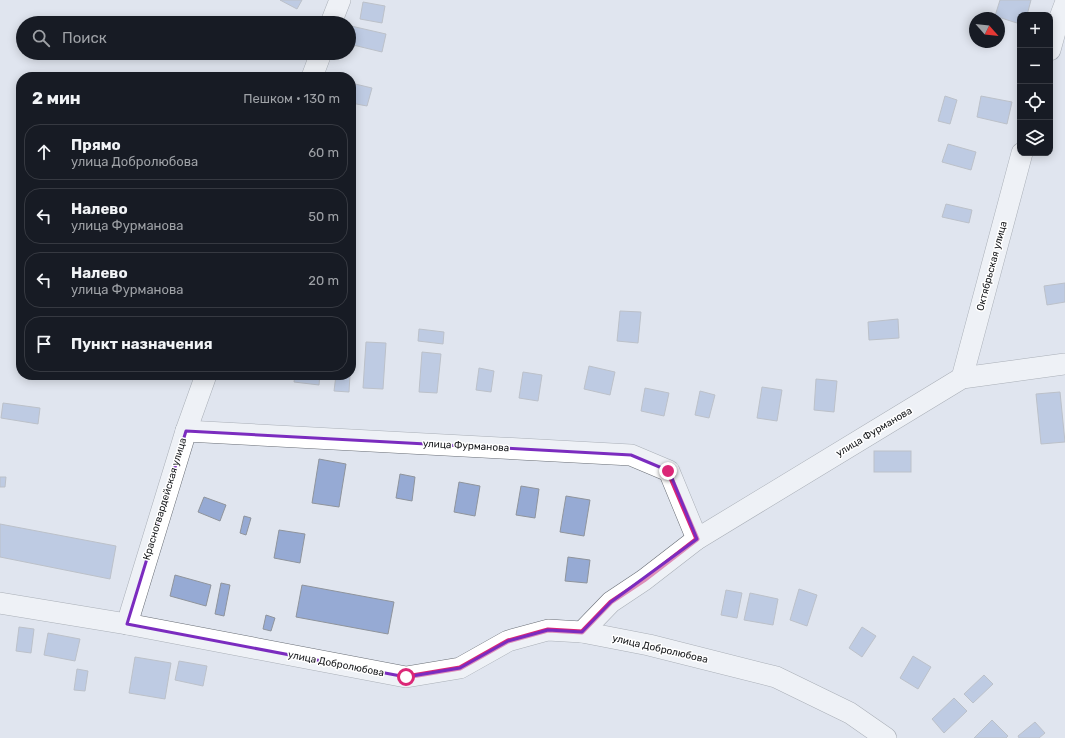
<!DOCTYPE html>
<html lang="ru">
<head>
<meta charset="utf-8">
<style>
	body { margin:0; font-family:Rubik,sans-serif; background:#242831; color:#f1f3f6 }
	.controls { position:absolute; right:12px; top:12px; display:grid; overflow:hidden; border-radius:8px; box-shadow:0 2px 10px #0003 }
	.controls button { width:36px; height:36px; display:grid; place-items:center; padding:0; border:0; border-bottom:1px solid #363941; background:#171b24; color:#f1f3f6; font:20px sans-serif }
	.compass { position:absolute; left:969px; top:12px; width:36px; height:36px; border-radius:50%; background:#171b24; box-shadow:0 2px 10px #0003; rotate:117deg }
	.stop { position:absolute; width:12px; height:12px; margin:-9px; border:3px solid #db2777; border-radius:50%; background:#fff }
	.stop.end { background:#db2777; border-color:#fff; box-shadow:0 1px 4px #0008 }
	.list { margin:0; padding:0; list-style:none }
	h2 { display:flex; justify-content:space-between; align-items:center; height:52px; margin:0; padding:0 16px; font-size:17px }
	h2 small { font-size:13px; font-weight:400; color:#9ea1a6 }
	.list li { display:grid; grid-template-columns:26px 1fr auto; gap:12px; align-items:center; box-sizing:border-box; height:56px; margin:0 8px 8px; padding:0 8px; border:1px solid #363941; border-radius:16px }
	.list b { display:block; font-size:15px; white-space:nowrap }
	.list p { margin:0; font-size:13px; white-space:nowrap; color:#9ea1a6 }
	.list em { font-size:13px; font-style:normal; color:#9ea1a6 }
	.icon { flex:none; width:22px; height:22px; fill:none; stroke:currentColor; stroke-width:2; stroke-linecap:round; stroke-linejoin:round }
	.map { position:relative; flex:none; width:1065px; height:738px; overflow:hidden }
	.search { position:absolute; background:#171b24; box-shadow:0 2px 10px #0003; left:16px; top:16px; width:340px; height:44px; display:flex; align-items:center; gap:10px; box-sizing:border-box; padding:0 14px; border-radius:22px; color:#9ea1a6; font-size:15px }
	.panel { position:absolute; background:#171b24; box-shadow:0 2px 10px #0003; left:16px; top:72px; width:340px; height:308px; border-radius:16px }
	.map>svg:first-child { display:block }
	.building { fill:#96aad4; stroke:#8f949c }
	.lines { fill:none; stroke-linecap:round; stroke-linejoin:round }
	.street-casing { stroke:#686d75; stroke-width:22 }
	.street { stroke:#fff; stroke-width:21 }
	.route { stroke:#db2777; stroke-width:5 }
	.marked { fill:none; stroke:#7b2cbf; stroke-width:3; stroke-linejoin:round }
	.labels { text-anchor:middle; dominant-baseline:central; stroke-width:3; stroke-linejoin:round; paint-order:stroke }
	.street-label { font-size:10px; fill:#15171a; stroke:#fff }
</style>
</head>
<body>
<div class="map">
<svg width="1065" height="738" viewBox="0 0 1065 738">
	<rect width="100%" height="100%" fill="#e0e5ef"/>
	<g class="building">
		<polygon points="280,0 302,0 297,9"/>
		<polygon points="1000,0 1031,0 1027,15 1020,15 1020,24 995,16"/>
		<polygon points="363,2 385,6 382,23 360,19"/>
		<polygon points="351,26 386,34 382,52 349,44 349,34"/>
		<polygon points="351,83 372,88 367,106 351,103"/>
		<polygon points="945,96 957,100 950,124 938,121"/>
		<polygon points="981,96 1012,102 1007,124 977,117"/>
		<polygon points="948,144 976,152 971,170 942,162"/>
		<polygon points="946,204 972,210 969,223 942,217"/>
		<polygon points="1065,283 1065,302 1047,305 1044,286"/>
		<polygon points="620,311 641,312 638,343 617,341"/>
		<polygon points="898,319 899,338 869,340 868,322"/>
		<polygon points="419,329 444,332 443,344 418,341"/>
		<polygon points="366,342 386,343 383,389 363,388"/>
		<polygon points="422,352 441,354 437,393 419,392"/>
		<polygon points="589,366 615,372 610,395 584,389"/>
		<polygon points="479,368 494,371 491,392 476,390"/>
		<polygon points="523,372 542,375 538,401 519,398"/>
		<polygon points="295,375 320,375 319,385 294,382"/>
		<polygon points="336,375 350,375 349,392 334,391"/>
		<polygon points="816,379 837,381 834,412 814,410"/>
		<polygon points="762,387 782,390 777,421 757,418"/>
		<polygon points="645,388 669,393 664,416 641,411"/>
		<polygon points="700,391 715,395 709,418 695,415"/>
		<polygon points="1060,392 1065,442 1041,444 1036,394"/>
		<polygon points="3,403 40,408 38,424 1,418"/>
		<rect x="874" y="451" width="37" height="21"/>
		<polygon points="319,459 346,464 339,507 312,503"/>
		<polygon points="400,474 415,477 412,501 396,498"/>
		<polygon points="0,477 6,477 5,487 0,487"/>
		<polygon points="459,482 480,486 475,516 454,512"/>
		<polygon points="521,486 539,489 535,518 516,515"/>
		<polygon points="566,496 590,500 584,536 560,532"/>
		<polygon points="204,497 226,505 220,521 198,512"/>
		<polygon points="244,516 251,518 246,535 240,533"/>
		<polygon points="0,524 116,546 110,579 0,557"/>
		<polygon points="279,530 305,534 300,563 274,558"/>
		<polygon points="568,557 590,560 587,583 565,581"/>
		<polygon points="175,575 211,585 206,606 170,596"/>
		<polygon points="221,583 230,585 224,616 215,614"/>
		<polygon points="302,585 394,602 388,634 296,617"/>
		<polygon points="799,589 817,595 807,626 790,620"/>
		<polygon points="726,590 742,593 737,618 721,615"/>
		<polygon points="750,593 778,599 773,625 744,620"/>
		<polygon points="266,615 275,618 271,631 263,629"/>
		<polygon points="19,627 34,629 31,653 16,651"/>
		<polygon points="862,627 876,636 862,657 849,648"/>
		<polygon points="48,633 80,639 75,661 44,655"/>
		<polygon points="913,656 931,667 918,689 900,678"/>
		<polygon points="135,657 171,663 165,699 129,693"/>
		<polygon points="179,661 207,666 203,686 175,680"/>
		<polygon points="77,669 88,671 85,691 74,690"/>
		<polygon points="984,675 993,684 973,703 964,694"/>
		<polygon points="954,698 967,711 944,733 932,719"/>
		<polygon points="992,720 1008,736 1006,738 974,738"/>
		<polygon points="1035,722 1045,733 1039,738 1019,738 1018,736"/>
	</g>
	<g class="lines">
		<g class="street-casing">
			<g id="street">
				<polyline points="331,23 340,0"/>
				<polyline points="1050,50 1056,28 1065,4"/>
				<polyline points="312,77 321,53"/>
				<polyline points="962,378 1022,153"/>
				<polyline points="186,431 631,455 669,471 697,539"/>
				<polyline points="0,603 127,624 406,677 460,668 508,641 548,630 582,632 649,645 776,677 850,713 886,738"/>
				<polyline points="127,624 186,431 206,375"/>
				<polyline points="582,632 611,602 644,580 697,539 962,378 1065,364"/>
			</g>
		</g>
		<use href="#street" class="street"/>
	</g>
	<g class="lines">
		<polyline class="route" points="406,677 460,668 508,641 548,630 582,632 611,602 644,580 697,539 668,471"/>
	</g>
	<path d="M0 0H1065V738H0ZM186 431 631 455 669 471 697 539 611 602 582 632 548 630 508 641 460 668 406 677 127 624Z" fill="#e0e5ef" fill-opacity=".55" fill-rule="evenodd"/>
	<path class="marked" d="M186 431 631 455 669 471 697 539 611 602 582 632 548 630 508 641 460 668 406 677 127 624Z"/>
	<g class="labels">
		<g class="street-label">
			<text transform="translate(992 266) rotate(-75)">Октябрьская улица</text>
			<text transform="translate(874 432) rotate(-31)">улица Фурманова</text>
			<text transform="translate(466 446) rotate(3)">улица Фурманова</text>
			<text transform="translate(165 499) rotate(-73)">Красногвардейская улица</text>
			<text transform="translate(660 649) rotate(13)">улица Добролюбова</text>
			<text transform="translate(336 664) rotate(11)">улица Добролюбова</text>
		</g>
	</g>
</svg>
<div class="controls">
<button>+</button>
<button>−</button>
<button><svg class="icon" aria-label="locate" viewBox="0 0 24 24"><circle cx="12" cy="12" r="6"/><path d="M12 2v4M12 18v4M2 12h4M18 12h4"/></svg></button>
<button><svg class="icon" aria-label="layers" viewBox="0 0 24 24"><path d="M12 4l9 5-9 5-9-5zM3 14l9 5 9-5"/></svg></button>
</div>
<svg class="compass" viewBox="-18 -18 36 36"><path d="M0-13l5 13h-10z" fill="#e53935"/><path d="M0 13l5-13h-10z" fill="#9ea1a6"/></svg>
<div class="stop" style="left:406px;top:677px"></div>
<div class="stop end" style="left:668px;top:471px"></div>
<div class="search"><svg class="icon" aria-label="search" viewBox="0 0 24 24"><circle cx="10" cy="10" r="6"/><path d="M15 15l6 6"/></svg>Поиск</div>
<section class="panel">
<h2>2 мин<small>Пешком · 130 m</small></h2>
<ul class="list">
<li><svg class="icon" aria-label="ahead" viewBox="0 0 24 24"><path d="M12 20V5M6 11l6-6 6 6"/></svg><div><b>Прямо</b><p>улица Добролюбова</p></div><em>60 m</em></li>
<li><svg class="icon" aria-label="left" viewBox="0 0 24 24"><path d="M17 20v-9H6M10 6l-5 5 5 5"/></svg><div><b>Налево</b><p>улица Фурманова</p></div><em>50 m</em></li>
<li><svg class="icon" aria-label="left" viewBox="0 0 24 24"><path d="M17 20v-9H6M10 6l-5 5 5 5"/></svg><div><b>Налево</b><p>улица Фурманова</p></div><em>20 m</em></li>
<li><svg class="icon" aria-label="arrive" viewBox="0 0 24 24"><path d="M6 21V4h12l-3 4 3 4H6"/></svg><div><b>Пункт назначения</b></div></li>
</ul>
</section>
</div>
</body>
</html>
